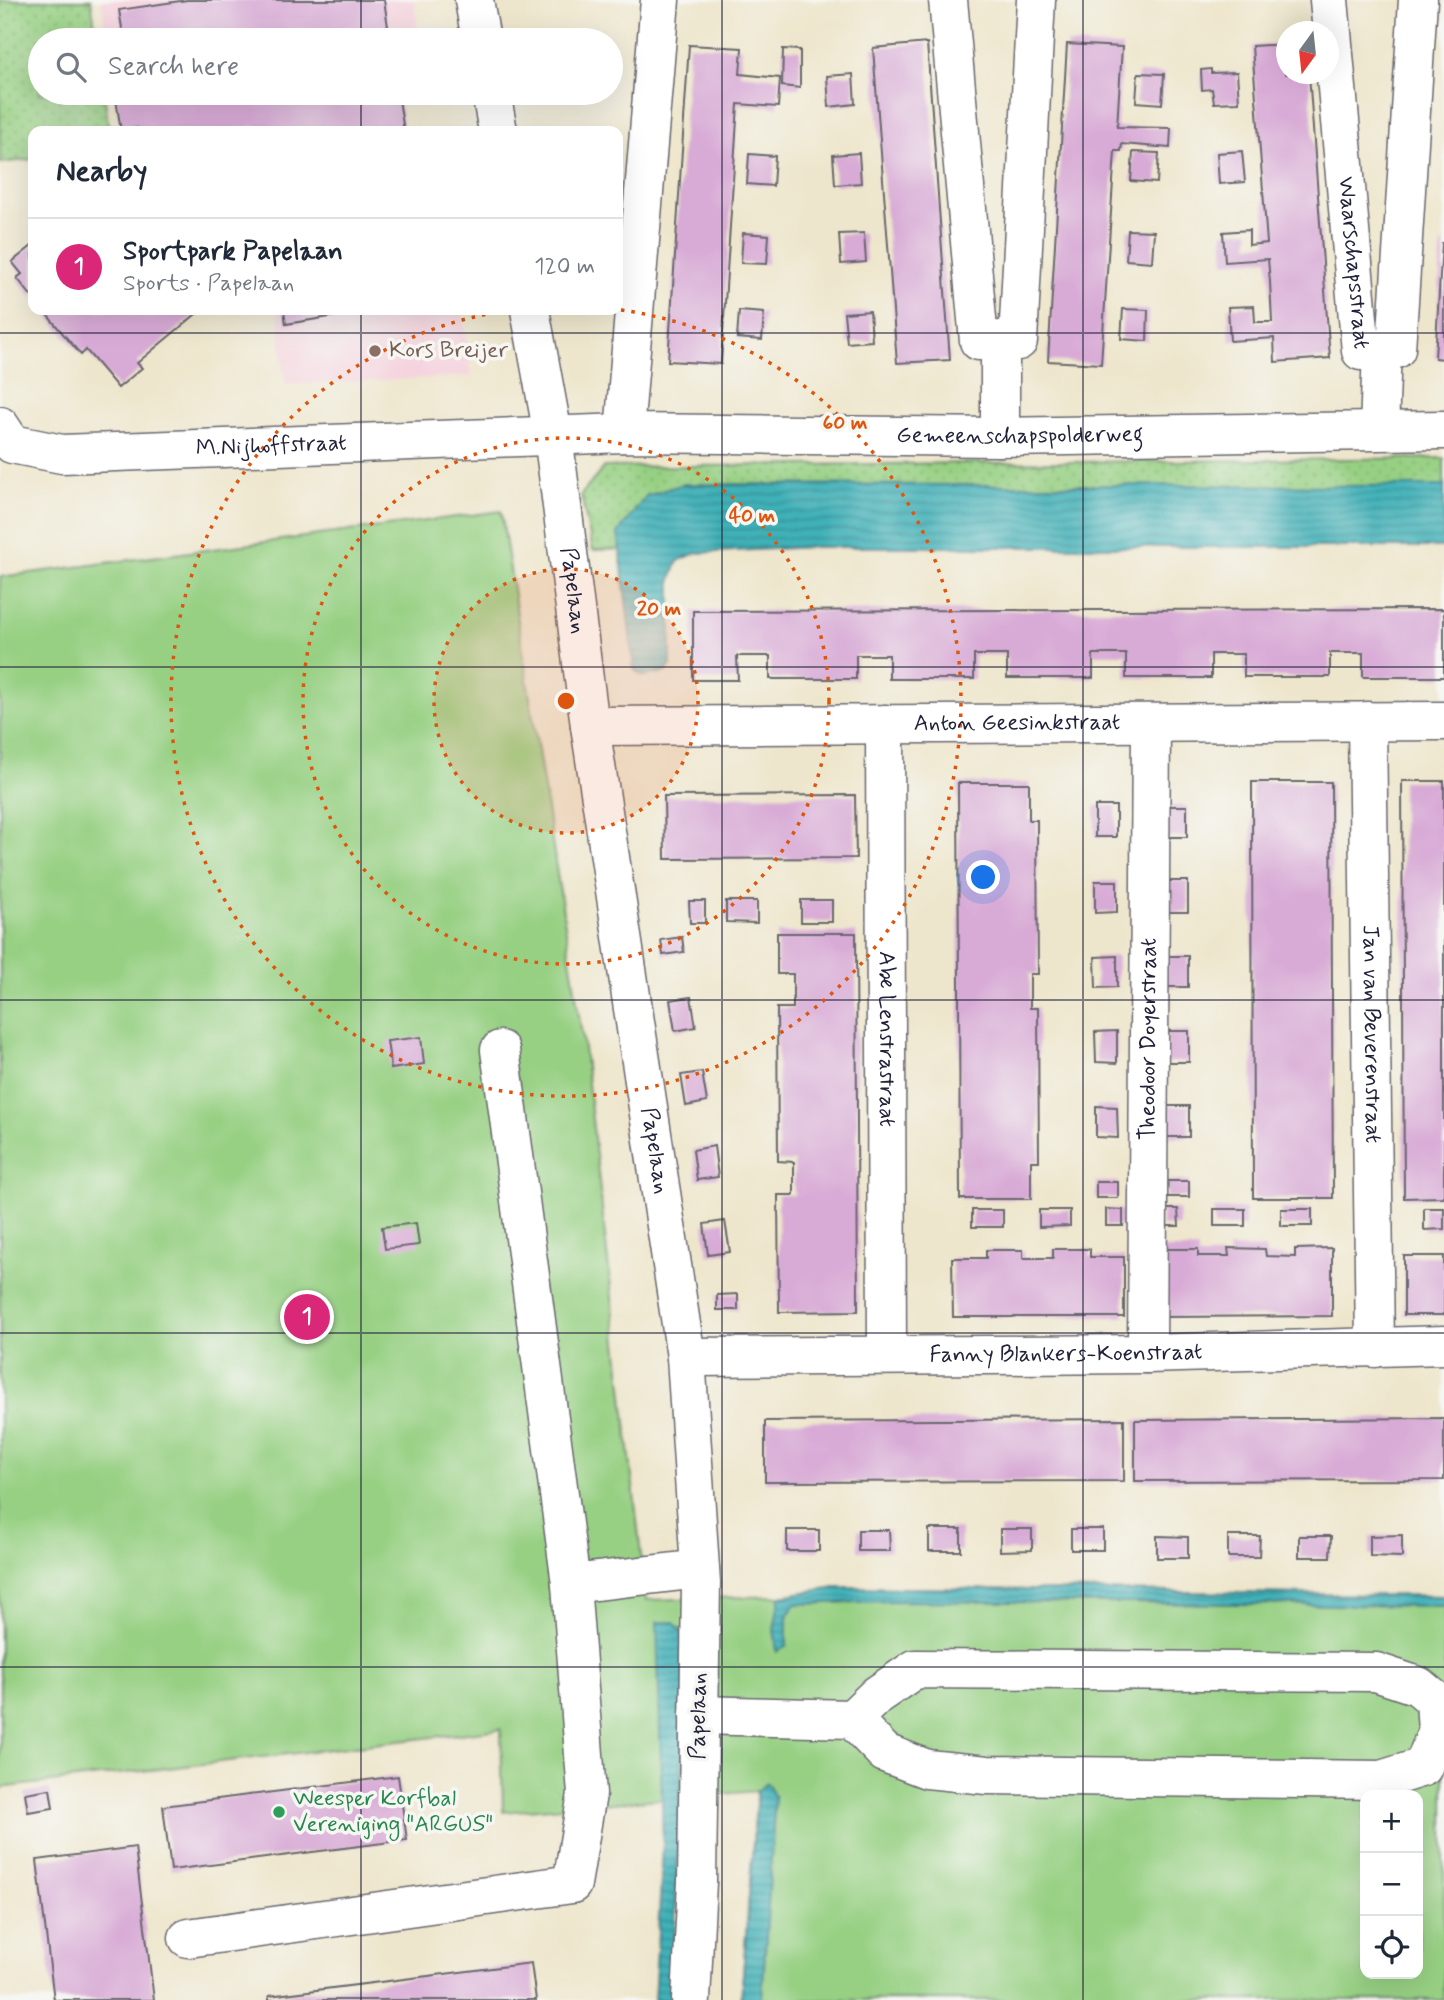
<!DOCTYPE html>
<html lang="en">
<head>
<meta charset="utf-8">
<style>
	body { margin:0; font-family:Mynerve,sans-serif; background:#f6f6f7; color:#1f2937 }
	.controls { position:absolute; right:21px; bottom:21px; display:grid; overflow:hidden; border-radius:14px; box-shadow:0 7px 28px #0002 }
	.controls button { width:63px; height:63px; display:grid; place-items:center; padding:0; border:0; border-bottom:2px solid #e0e1e3; background:#fff; color:#1f2937; font:35px sans-serif }
	.compass { position:absolute; left:1276px; top:21px; width:63px; height:63px; border-radius:50%; background:#fff; box-shadow:0 7px 28px #0002; rotate:195deg }
	.you { position:absolute; left:984px; top:878px; width:24px; height:24px; margin:-18px; border:5px solid #fff; border-radius:50%; background:#1a73e8; box-shadow:0 0 0 10px #1a73e833 }
	.badge { display:grid; place-items:center; width:46px; height:46px; border-radius:50%; background:#db2777; color:#fff; font-size:23px; font-weight:700 }
	.pin { position:absolute; translate:-50% -50%; border:4px solid #fff; box-shadow:0 2px 7px #0006 }
	.list { margin:0; padding:0; list-style:none }
	h2 { display:flex; justify-content:space-between; align-items:center; height:91px; margin:0; padding:0 28px; font-size:30px }
	h2 small { font-size:23px; font-weight:400; color:#747a83 }
	.list li { display:grid; grid-template-columns:46px 1fr auto; gap:21px; align-items:center; box-sizing:border-box; height:98px; padding:0 28px; border-top:2px solid #e0e1e3 }
	.list b { display:block; font-size:26px; white-space:nowrap }
	.list p { margin:0; font-size:23px; white-space:nowrap; color:#747a83 }
	.list em { font-size:23px; font-style:normal; color:#747a83 }
	.icon { flex:none; width:38px; height:38px; fill:none; stroke:currentColor; stroke-width:2; stroke-linecap:round; stroke-linejoin:round }
	.map { position:relative; flex:none; width:1444px; height:2000px; overflow:hidden }
	.search { position:absolute; background:#fff; box-shadow:0 7px 28px #0002; left:28px; top:28px; width:595px; height:77px; display:flex; align-items:center; gap:18px; box-sizing:border-box; padding:0 24px; border-radius:38px; color:#747a83; font-size:26px }
	.panel { position:absolute; background:#fff; box-shadow:0 7px 28px #0002; left:28px; top:126px; width:595px; height:189px; border-radius:14px }
	.map>svg:first-child { display:block }
	.built { fill:#f5cfdc }
	.grass { fill:url(#grass-dots); stroke:#5c795f; stroke-width:2 }
	.park { fill:#97d083; stroke:#5c795f; stroke-width:2; fill-rule:evenodd }
	.water { fill:url(#water-rules); stroke:#316a7a; stroke-width:2 }
	.building { fill:#d8aad6 }
	.lines { fill:none; stroke-linecap:round; stroke-linejoin:round }
	.minor-casing { stroke:#69676e; stroke-width:41 }
	.minor { stroke:#fff; stroke-width:38 }
	.grid { fill:none; stroke:#22223b; stroke-width:2; stroke-opacity:0.55 }
	.ring { fill:none; stroke:#de560e; stroke-width:3.5; stroke-dasharray:3.5 7 }
	.education-dot { fill:#8d6e63; stroke:#f6f6f2; stroke-width:2.5 }
	.leisure-dot { fill:#2e9e5b; stroke:#f6f6f2; stroke-width:2.5 }
	.labels { text-anchor:middle; dominant-baseline:central; stroke-width:7; stroke-linejoin:round; paint-order:stroke }
	.street-label { font-size:23px; fill:#22223b; stroke:#f6f6f2 }
	.education-label { font-size:23px; fill:#785e54; stroke:#f6f6f2; text-anchor:start }
	.leisure-label { font-size:23px; fill:#27864d; stroke:#f6f6f2; text-anchor:start }
	.centre { fill:#de560e; stroke:#f6f6f2; stroke-width:3.5 }
	.ring-label { font-size:21px; text-anchor:middle; font-weight:bold; fill:#de560e; stroke:#f6f6f2; stroke-width:7; stroke-linejoin:round; paint-order:stroke }
</style>
</head>
<body>
<div class="map">
<svg width="1444" height="2000" viewBox="0 0 1444 2000">
	<defs>
		<pattern id="grass-dots" width="8" height="8" patternUnits="userSpaceOnUse" patternTransform="scale(1.75)"><rect width="8" height="8" fill="#97d083"/><path d="M2 2h.1M6 6h.1" fill="none" stroke="#82b272" stroke-width="1.8" stroke-linecap="round"/></pattern>
		<pattern id="water-rules" width="6" height="5" patternUnits="userSpaceOnUse" patternTransform="scale(1.75)"><rect width="6" height="5" fill="#40b1b8"/><path d="M0 2.5h6" fill="none" stroke="#359097"/></pattern>
	</defs>
	<rect width="100%" height="100%" fill="#f6f6f2"/>
	<filter id="ink" filterUnits="userSpaceOnUse"><feTurbulence type="fractalNoise" baseFrequency=".0143" numOctaves="2"/><feDisplacementMap in="SourceGraphic" scale="14" xChannelSelector="R" yChannelSelector="G"/><feConvolveMatrix kernelMatrix="1 2 1 2 8 2 1 2 1" color-interpolation-filters="sRGB"/></filter>
	<filter id="wash" filterUnits="userSpaceOnUse"><feTurbulence type="fractalNoise" baseFrequency=".00686" numOctaves="4" result="noise"/><feDisplacementMap in="SourceGraphic" scale="28" xChannelSelector="R" yChannelSelector="G"/><feGaussianBlur stdDeviation="1.57" result="paint"/><feColorMatrix in="noise" values="0 0 0 0 0 0 0 0 0 0 0 0 0 0 0 0 0 1.4 0 .05"/><feComposite in="paint" operator="in"/></filter>
	<g filter="url(#wash)">
		<rect width="100%" height="100%" fill="#eee6cc"/>
		<g class="built">
			<polygon points="101,0 414,0 420,40 107,40"/>
			<polygon points="278,310 462,310 472,376 285,385"/>
		</g>
		<g class="grass">
			<polygon points="0,0 91,0 97,40 40,40 40,93 104,93 109,131 33,131 33,159 0,163"/>
			<polygon points="1444,458 1444,504 801,546 593,550 581,495 604,467"/>
		</g>
		<path class="park" d="M501 511 584 1048 646 1600 780 1596 836 1587 1444 1596V2000H741L757 1791 503 1812 501 1729 0 1788V577ZM1365 1795H1418V1974H1365Z"/>
		<g class="water">
			<polygon points="683,484 1444,486 1444,547 814,547 696,553 678,561 671,579 671,665 666,672 643,676 634,670 618,533 646,496"/>
			<polygon points="836,1587 1444,1596 1444,1606 893,1601 795,1604 787,1617 787,1646 777,1652 774,1629 780,1596"/>
			<polygon points="657,1622 673,1622 682,1631 685,1690 672,2000 654,2000 663,1846"/>
			<polygon points="767,1783 775,1797 762,2000 741,2000 757,1791"/>
		</g>
		<g id="blocks">
			<g class="building">
				<polygon points="187,0 384,0 390,40 124,40 119,10"/>
				<polygon points="927,43 950,360 897,363 873,48"/>
				<polygon points="1067,44 1122,47 1117,127 1171,128 1170,148 1122,144 1121,151 1115,151 1101,364 1048,361"/>
				<polygon points="1286,44 1286,74 1309,74 1330,358 1275,362 1274,338 1230,341 1228,307 1254,306 1255,322 1272,322 1270,282 1268,259 1225,262 1223,232 1249,230 1249,245 1267,243 1252,46"/>
				<polygon points="689,45 742,48 740,74 780,78 778,107 738,104 721,364 668,361"/>
				<polygon points="783,49 800,50 800,88 782,86"/>
				<polygon points="1211,69 1211,73 1237,72 1239,102 1214,103 1212,89 1202,90 1201,70"/>
				<polygon points="1138,73 1164,74 1162,104 1136,102"/>
				<polygon points="853,74 855,104 829,107 827,76"/>
				<polygon points="115,93 398,93 404,131 257,131 256,126 223,131 137,131 137,128 121,131"/>
				<polygon points="1242,151 1245,182 1219,184 1217,153"/>
				<polygon points="1133,152 1159,153 1157,183 1131,181"/>
				<polygon points="859,153 861,183 835,185 833,155"/>
				<polygon points="749,154 775,156 773,186 747,184"/>
				<polygon points="1128,230 1154,231 1152,262 1126,260"/>
				<polygon points="743,233 769,235 767,264 741,263"/>
				<polygon points="864,233 866,262 841,264 839,234"/>
				<polygon points="1442,243 1444,243 1444,359 1435,358"/>
				<polygon points="33,245 33,298 17,278 22,274 12,262"/>
				<polygon points="1123,309 1148,310 1147,341 1121,339"/>
				<polygon points="43,310 193,310 196,314 137,363 142,368 118,388 86,350 81,355"/>
				<polygon points="284,310 367,310 367,311 286,324"/>
				<polygon points="739,311 764,313 762,340 737,338"/>
				<polygon points="870,311 872,341 847,343 844,313"/>
				<polygon points="1444,609 1444,677 1363,677 1363,653 1330,653 1330,677 1244,677 1244,654 1211,654 1211,678 1126,678 1126,654 1093,654 1093,678 1007,678 1007,655 974,655 974,679 889,679 889,655 856,655 856,679 770,679 770,656 737,656 738,680 693,680 693,611"/>
				<polygon points="1402,781 1444,781 1444,1197 1404,1198"/>
				<polygon points="1252,782 1331,782 1333,1198 1253,1198"/>
				<polygon points="958,783 1029,783 1029,820 1037,820 1038,974 1030,974 1030,1008 1038,1008 1039,1161 1031,1161 1031,1199 960,1199"/>
				<polygon points="855,795 856,858 665,859 664,796"/>
				<rect x="1095" y="806" width="21" height="31"/>
				<rect x="1166" y="806" width="21" height="31"/>
				<polygon points="1095,881 1117,881 1117,912 1095,913"/>
				<rect x="1166" y="881" width="22" height="31"/>
				<rect x="801" y="900" width="31" height="22"/>
				<polygon points="689,901 705,901 705,923 690,923"/>
				<polygon points="726,901 757,901 757,923 726,922"/>
				<polygon points="777,933 856,933 858,1311 779,1312 778,1195 794,1195 794,1162 778,1161 777,1008 793,1008 793,974 777,974"/>
				<polygon points="682,937 684,952 663,955 661,940"/>
				<polygon points="1117,956 1117,987 1096,988 1095,957"/>
				<rect x="1167" y="956" width="21" height="31"/>
				<polygon points="691,997 696,1027 675,1031 670,1000"/>
				<polygon points="1117,1031 1117,1063 1096,1062 1095,1032"/>
				<rect x="1167" y="1031" width="22" height="31"/>
				<polygon points="421,1037 424,1064 391,1069 387,1041"/>
				<polygon points="702,1072 707,1102 686,1106 681,1075"/>
				<polygon points="1096,1106 1117,1107 1118,1138 1096,1137"/>
				<rect x="1167" y="1106" width="22" height="31"/>
				<polygon points="714,1146 718,1177 697,1180 693,1150"/>
				<rect x="1167" y="1181" width="22" height="16"/>
				<rect x="1096" y="1182" width="22" height="16"/>
				<polygon points="1424,1208 1444,1208 1444,1229 1424,1230"/>
				<polygon points="1106,1209 1123,1210 1123,1226 1106,1226"/>
				<polygon points="1162,1209 1178,1209 1179,1226 1162,1226"/>
				<rect x="1214" y="1209" width="31" height="17"/>
				<rect x="1281" y="1209" width="31" height="17"/>
				<rect x="972" y="1210" width="31" height="17"/>
				<polygon points="1039,1210 1070,1210 1070,1226 1039,1227"/>
				<polygon points="725,1221 730,1252 708,1255 704,1224"/>
				<polygon points="416,1223 419,1245 385,1249 382,1227"/>
				<polygon points="1228,1248 1265,1249 1266,1256 1295,1257 1295,1249 1332,1248 1332,1316 1161,1317 1161,1249 1198,1249 1198,1256 1229,1256"/>
				<polygon points="1053,1249 1090,1249 1090,1257 1124,1257 1124,1317 953,1317 952,1258 986,1258 986,1250 1023,1250 1023,1258 1053,1258"/>
				<rect x="1404" y="1256" width="40" height="59"/>
				<polygon points="738,1294 738,1310 717,1310 717,1295"/>
				<polygon points="1444,1418 1444,1480 1135,1481 1135,1420"/>
				<polygon points="1124,1419 1124,1481 765,1482 765,1421"/>
				<rect x="929" y="1529" width="32" height="22"/>
				<polygon points="1000,1529 1032,1529 1032,1550 1000,1551"/>
				<rect x="1071" y="1529" width="32" height="21"/>
				<rect x="787" y="1530" width="32" height="21"/>
				<polygon points="858,1530 889,1530 890,1551 858,1551"/>
				<polygon points="1402,1535 1402,1557 1370,1556 1370,1536"/>
				<polygon points="1157,1536 1188,1537 1188,1558 1157,1558"/>
				<polygon points="1228,1536 1260,1536 1259,1557 1228,1557"/>
				<polygon points="1299,1536 1331,1536 1330,1557 1299,1557"/>
				<polygon points="398,1776 407,1840 171,1870 163,1806"/>
				<polygon points="50,1789 53,1808 28,1812 25,1793"/>
				<polygon points="135,1847 154,2000 54,2000 37,1860"/>
				<polygon points="531,1963 536,2000 269,2000 269,1996"/>
			</g>
		</g>
	</g>
	<g filter="url(#ink)">
		<use href="#blocks" fill-opacity="0" stroke="#69676e" stroke-width="2"/>
		<g class="lines">
			<g class="minor-casing">
				<g id="minor">
					<polyline points="474,0 481,40"/>
					<polyline points="948,0 979,341 1018,341 1036,0"/>
					<path id="s1" d="M1329 0 1361 351 1396 349 1418 0"/>
					<polyline points="491,93 498,131"/>
					<path id="s2" d="M530 310 553 435 590 726 686 1357 701 1583 697 1882 691 2000"/>
					<path id="s3" d="M0 426 12 444 62 454 624 433 1000 437 1444 430"/>
					<polyline points="1379,430 1382,350"/>
					<polyline points="624,433 660,0"/>
					<polyline points="1000,437 1000,340"/>
					<path id="s4" d="M1367 721 1375 1348"/>
					<path id="s5" d="M885 724 887 1355"/>
					<path id="s6" d="M590 726 1444 721"/>
					<polyline points="500,1050 571,1584"/>
					<path id="s7" d="M1147 1354 1151 724"/>
					<path id="s8" d="M686 1357 1147 1354 1444 1345"/>
					<polyline points="699,1715 852,1719 885,1753 927,1769 987,1775 1381,1780 1423,1767 1437,1732 1435,1700 1418,1686 1376,1672 915,1669 877,1695 852,1719"/>
					<polyline points="188,1938 572,1884 587,1794 571,1584 700,1569"/>
				</g>
			</g>
			<use href="#minor" class="minor"/>
		</g>
	</g>
	<path class="grid" d="M361 0V40M722 0V2000M1083 0V2000M361 93V131M361 310V2000M0 333H1444M0 667H1444M0 1000H1444M0 1333H1444M0 1667H1444"/>
	<circle cx="566" cy="701" r="132" fill="#de560e" fill-opacity=".12"/>
	<g class="ring">
		<circle cx="566" cy="701" r="132"/>
		<circle cx="566" cy="701" r="263"/>
		<path d="M621 310A395 395 0 1 1 511 310"/>
	</g>
	<circle class="education-dot" cx="375" cy="351" r="7"/>
	<circle class="leisure-dot" cx="279" cy="1812" r="7"/>
	<g class="labels">
		<g class="street-label">
			<text stroke="none"><textPath href="#s1" startOffset="264">Waarschapsstraat</textPath></text>
			<text stroke="none"><textPath href="#s3" startOffset="1031">Gemeenschapspolderweg</textPath></text>
			<text stroke="none"><textPath href="#s3" startOffset="282">M.Nijhoffstraat</textPath></text>
			<text stroke="none"><textPath href="#s2" startOffset="284">Papelaan</textPath></text>
			<text stroke="none"><textPath href="#s6" startOffset="427">Anton Geesinkstraat</textPath></text>
			<text stroke="none"><textPath href="#s4" startOffset="313">Jan van Beverenstraat</textPath></text>
			<text stroke="none"><textPath href="#s7" startOffset="315">Theodoor Doyerstraat</textPath></text>
			<text stroke="none"><textPath href="#s5" startOffset="315">Abe Lenstrastraat</textPath></text>
			<text stroke="none"><textPath href="#s2" startOffset="850">Papelaan</textPath></text>
			<text stroke="none"><textPath href="#s8" startOffset="380">Fanny Blankers-Koenstraat</textPath></text>
			<text transform="translate(699 1716) rotate(-89)">Papelaan</text>
		</g>
		<g class="education-label">
			<text x="389" y="351">Kors Breijer</text>
		</g>
		<g class="leisure-label">
			<text x="293" y="1799">Weesper Korfbal<tspan x="293" dy="26">Vereniging "ARGUS"</tspan></text>
		</g>
	</g>
	<circle cx="566" cy="701" r="10" class="centre"/>
	<g class="ring-label">
		<text x="845" y="429">60 m</text>
		<text x="752" y="522">40 m</text>
		<text x="659" y="615">20 m</text>
	</g>
</svg>
<div class="controls">
<button>+</button>
<button>−</button>
<button><svg class="icon" aria-label="locate" viewBox="0 0 24 24"><circle cx="12" cy="12" r="6"/><path d="M12 2v4M12 18v4M2 12h4M18 12h4"/></svg></button>
</div>
<svg class="compass" viewBox="-18 -18 36 36"><path d="M0-13l5 13h-10z" fill="#e53935"/><path d="M0 13l5-13h-10z" fill="#747a83"/></svg>
<div class="you"></div>
<div class="pin badge" style="left:307px;top:1317px">1</div>
<div class="search"><svg class="icon" aria-label="search" viewBox="0 0 24 24"><circle cx="10" cy="10" r="6"/><path d="M15 15l6 6"/></svg>Search here</div>
<section class="panel">
<h2>Nearby<small></small></h2>
<ul class="list">
<li><span class="badge">1</span><div><b>Sportpark Papelaan</b><p>Sports · Papelaan</p></div><em>120 m</em></li>
</ul>
</section>
</div>
</body>
</html>
